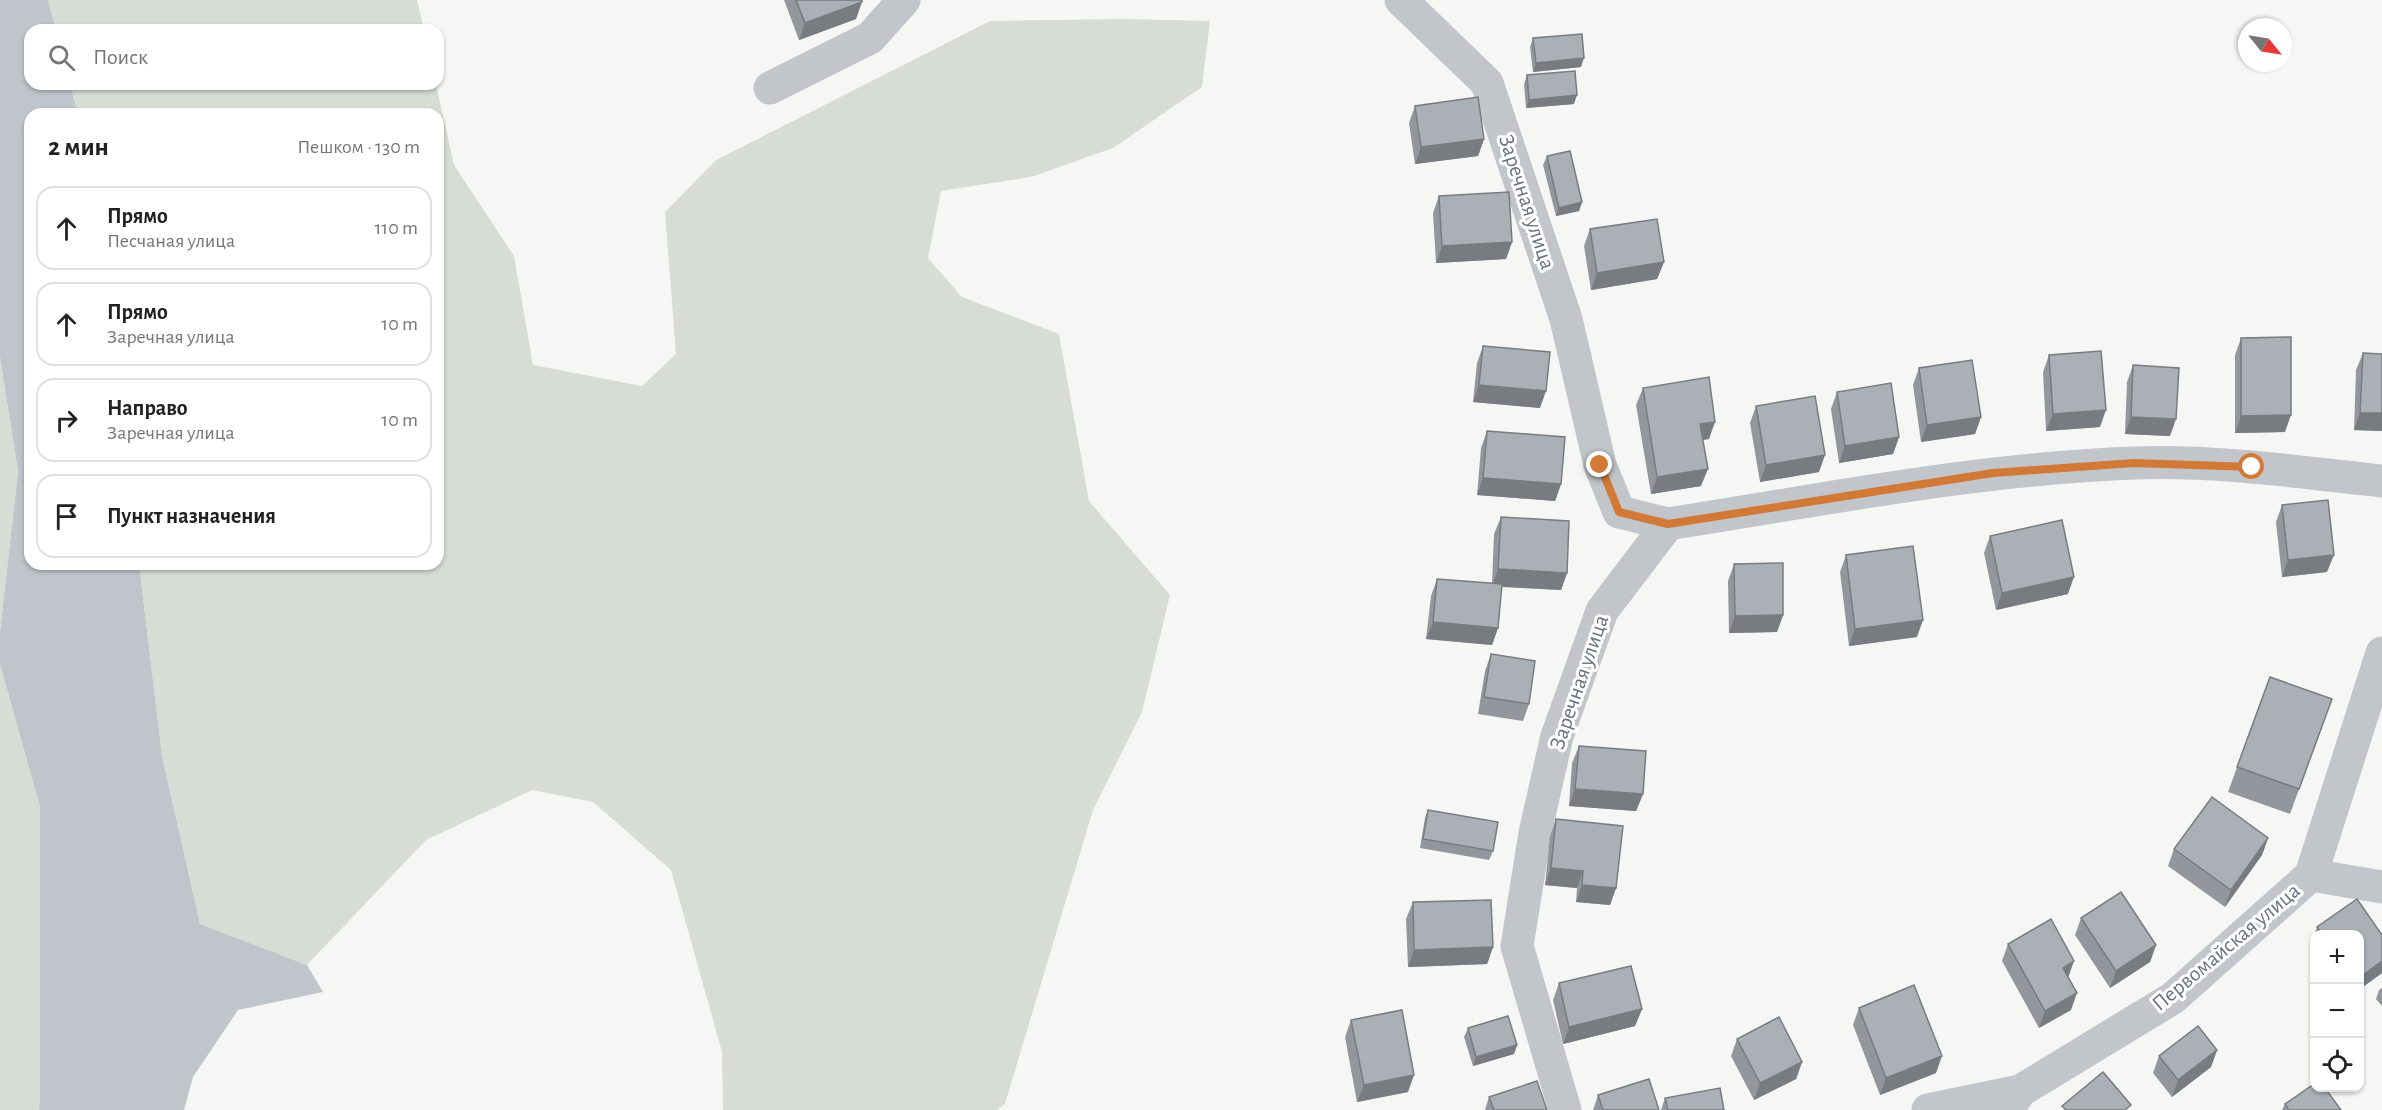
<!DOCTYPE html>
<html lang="ru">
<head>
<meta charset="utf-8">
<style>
	body { margin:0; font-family:"Alegreya Sans",sans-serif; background:#f2f2f2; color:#222 }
	.controls { position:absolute; right:18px; bottom:18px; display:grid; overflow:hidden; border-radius:12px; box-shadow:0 2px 4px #0004 }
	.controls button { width:54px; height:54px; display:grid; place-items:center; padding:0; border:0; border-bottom:2px solid #e0e0e0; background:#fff; color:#222; font:30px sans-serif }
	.compass { position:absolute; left:2238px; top:18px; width:54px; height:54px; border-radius:50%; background:#fff; box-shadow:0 2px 4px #0004; rotate:120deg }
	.stop { position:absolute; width:18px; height:18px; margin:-14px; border:4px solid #d27938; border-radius:50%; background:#fff }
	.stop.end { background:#d27938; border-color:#fff; box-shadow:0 2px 6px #0008 }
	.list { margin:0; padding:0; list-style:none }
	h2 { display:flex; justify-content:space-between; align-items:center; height:78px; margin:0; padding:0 24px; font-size:26px }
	h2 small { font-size:20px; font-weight:400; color:#767676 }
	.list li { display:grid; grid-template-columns:39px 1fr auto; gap:18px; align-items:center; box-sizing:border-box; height:84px; margin:0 12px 12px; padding:0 12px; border:2px solid #e0e0e0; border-radius:18px }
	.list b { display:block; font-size:22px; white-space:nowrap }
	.list p { margin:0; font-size:20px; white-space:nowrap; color:#767676 }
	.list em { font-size:20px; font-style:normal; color:#767676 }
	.icon { flex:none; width:33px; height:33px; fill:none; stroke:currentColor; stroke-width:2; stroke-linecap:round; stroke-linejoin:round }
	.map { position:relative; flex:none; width:2382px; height:1110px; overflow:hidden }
	.search { position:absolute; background:#fff; box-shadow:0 2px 4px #0004; left:24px; top:24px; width:420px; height:66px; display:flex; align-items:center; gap:15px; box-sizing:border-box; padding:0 21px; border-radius:18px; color:#767676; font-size:22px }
	.panel { position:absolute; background:#fff; box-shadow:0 2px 4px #0004; left:24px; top:108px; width:420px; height:462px; border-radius:18px }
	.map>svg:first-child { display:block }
	.green { fill:#d7ddd5 }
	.water { fill:#bfc5cb }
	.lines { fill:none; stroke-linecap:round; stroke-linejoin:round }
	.minor { stroke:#c2c5c9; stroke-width:33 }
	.wall { fill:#93979d }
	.shaded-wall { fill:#787b80 }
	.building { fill:#abb0b7; stroke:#787b80; stroke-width:1.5 }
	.route { stroke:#d27938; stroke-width:8 }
	.labels { text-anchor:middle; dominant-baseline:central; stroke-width:6; stroke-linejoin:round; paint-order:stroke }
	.street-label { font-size:22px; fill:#687282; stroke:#fff }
</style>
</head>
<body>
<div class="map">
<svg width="2382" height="1110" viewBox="0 0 2382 1110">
	<rect width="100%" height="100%" fill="#f6f7f4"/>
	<g class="green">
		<polygon points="48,0 417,0 424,30 56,30"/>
		<polygon points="1122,19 1210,21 1202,87 1113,148 1031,177 941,191 928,258 962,297 1059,334 1089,501 1170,595 1142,712 1093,810 1005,1104 997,1110 723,1110 722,1052 671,870 593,802 532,790 426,840 307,965 200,924 162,756 139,564 438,564 438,114 78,114 70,84 436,84 454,165 514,256 533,365 642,386 676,354 665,212 716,160 990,21"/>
		<polygon points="0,357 18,471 0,632"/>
		<polygon points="0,664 40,807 40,1095 39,1110 0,1110"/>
	</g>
	<polygon class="water" points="0,0 48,0 56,30 30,30 30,84 70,84 78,114 30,114 30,564 139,564 162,756 200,924 307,965 323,992 238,1010 193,1077 184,1110 39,1110 40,1095 40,807 0,664 0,632 18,471 0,357"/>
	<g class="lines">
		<g class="minor">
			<polyline points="1401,0 1487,83 1566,319 1600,465 1619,512 1668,524 1602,611 1557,736 1535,833 1517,946 1565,1110"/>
			<polyline points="770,88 870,38 904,0"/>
			<path d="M1668 524C1822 500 1976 469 2133 463 2216 460 2300 472 2382 481"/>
			<polyline points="2311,875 2382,887"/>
			<polyline points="1928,1110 2020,1091"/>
			<polyline points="2008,1110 2020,1091 2173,998 2311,875 2382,653"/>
		</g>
	</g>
	<g class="wall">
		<polygon points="784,0 862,0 856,19 799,40"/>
		<polygon points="1533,38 1581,67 1533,72 1530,47"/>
		<polygon points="1527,75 1574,104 1526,108 1524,84"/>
		<polygon points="1415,106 1484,139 1478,156 1415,164 1409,123"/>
		<polygon points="1547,156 1582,202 1579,211 1556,216 1543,165"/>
		<polygon points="1439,196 1512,242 1506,259 1436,263 1433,213"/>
		<polygon points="1590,229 1664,262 1657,279 1591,290 1584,246"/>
		<polygon points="2241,338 2285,432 2235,433 2235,355"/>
		<polygon points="1483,346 1540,408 1473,402 1477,363"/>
		<polygon points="2363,353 2382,354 2382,431 2354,430 2356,370"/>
		<polygon points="2049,355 2100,427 2046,431 2043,372"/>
		<polygon points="2133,365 2170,436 2125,434 2127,382"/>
		<polygon points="1919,368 1981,417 1975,434 1921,442 1913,385"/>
		<polygon points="1643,388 1709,439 1703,440 1701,486 1651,494 1636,405"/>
		<polygon points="1837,392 1899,437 1893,454 1839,463 1831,409"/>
		<polygon points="1756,406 1819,472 1760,482 1750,423"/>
		<polygon points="1487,431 1561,484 1555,501 1477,495 1481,448"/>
		<polygon points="2282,505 2327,572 2282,577 2276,522"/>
		<polygon points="1501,517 1567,573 1561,590 1501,587 1498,628 1492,645 1426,639 1431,596 1437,579 1492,584 1494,534"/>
		<polygon points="1990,536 2068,594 1996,610 1984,553"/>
		<polygon points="1846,555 1917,637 1849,646 1840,572"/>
		<polygon points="1734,564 1783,615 1777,632 1729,633 1728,581"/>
		<polygon points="1491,654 1529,704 1523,721 1478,714 1485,671"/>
		<polygon points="2270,677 2332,699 2290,814 2228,792"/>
		<polygon points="1579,746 1643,794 1636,811 1569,806 1572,763"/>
		<polygon points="1428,810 1493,851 1489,860 1420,848 1425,818"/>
		<polygon points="1556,819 1616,888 1610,905 1576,902 1577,888 1545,885 1550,836"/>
		<polygon points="2268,838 2262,855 2225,907 2168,866 2174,849"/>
		<polygon points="2357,899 2382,935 2382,973 2360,989 2360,934 2314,934 2314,950 2311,944 2317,927"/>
		<polygon points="1413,902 1493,947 1487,964 1408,967 1406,919"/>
		<polygon points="2081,918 2156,945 2150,962 2110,988 2075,935"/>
		<polygon points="2008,944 2068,977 2071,1010 2039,1028 2002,961"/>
		<polygon points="1559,983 1642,1009 1635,1026 1563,1044 1553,1000"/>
		<polygon points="2382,988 2382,1006 2376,999 2379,990"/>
		<polygon points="1859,1008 1936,1073 1880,1095 1853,1025"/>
		<polygon points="1351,1020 1408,1092 1357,1102 1345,1037"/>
		<polygon points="1468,1028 1517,1045 1514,1054 1473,1066 1464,1037"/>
		<polygon points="1737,1039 1802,1062 1796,1079 1754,1100 1731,1056"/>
		<polygon points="2217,1050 2211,1067 2172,1097 2153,1073 2159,1056"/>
		<polygon points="1598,1095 1659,1110 1593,1110"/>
		<polygon points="1489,1097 1547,1110 1485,1110"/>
		<polygon points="1665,1098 1724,1110 1661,1110"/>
		<polygon points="2285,1104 2289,1110 2282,1110"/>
	</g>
	<g class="shaded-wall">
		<polygon points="862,2 856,19 799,40 805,23"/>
		<polygon points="1584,58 1581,67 1533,72 1536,63"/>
		<polygon points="1577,95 1574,104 1526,108 1529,100"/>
		<polygon points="1484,139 1478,156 1415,164 1421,147"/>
		<polygon points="1582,202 1579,211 1556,216 1559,208"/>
		<polygon points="1512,242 1506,259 1436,263 1442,246"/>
		<polygon points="1664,262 1657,279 1591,290 1597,273"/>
		<polygon points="1479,385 1546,391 1540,408 1473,402"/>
		<polygon points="2106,410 2100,427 2046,431 2053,414"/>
		<polygon points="2360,413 2382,413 2382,431 2354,430"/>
		<polygon points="2291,415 2285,432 2235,433 2241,416"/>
		<polygon points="1981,417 1975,434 1921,442 1927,425"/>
		<polygon points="2131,417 2176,419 2170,436 2125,434"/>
		<polygon points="1715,422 1709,439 1694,441 1700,424"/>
		<polygon points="1899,437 1893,454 1839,463 1845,446"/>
		<polygon points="1825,455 1819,472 1760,482 1766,465"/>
		<polygon points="1708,469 1701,486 1651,494 1657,477"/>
		<polygon points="1483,478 1561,484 1555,501 1477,495"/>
		<polygon points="2334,555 2327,572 2282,577 2288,560"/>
		<polygon points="1498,569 1567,573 1561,590 1492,586"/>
		<polygon points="2074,577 2068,594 1996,610 2002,593"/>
		<polygon points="1783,615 1777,632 1729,633 1735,616"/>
		<polygon points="1923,620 1917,637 1849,646 1855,629"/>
		<polygon points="1433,622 1498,628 1492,645 1426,639"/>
		<polygon points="1575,789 1643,794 1636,811 1569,806"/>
		<polygon points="2268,838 2262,855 2225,907 2231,890"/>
		<polygon points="1551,868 1583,871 1577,888 1545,885"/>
		<polygon points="1582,885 1616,888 1610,905 1576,902"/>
		<polygon points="2156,945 2150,962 2110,988 2116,971"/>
		<polygon points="1493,947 1487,964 1408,967 1414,950"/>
		<polygon points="2074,961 2068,978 2063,968"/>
		<polygon points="2382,961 2382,973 2360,989 2360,977"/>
		<polygon points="2077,993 2071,1010 2039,1028 2045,1011"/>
		<polygon points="1642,1009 1635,1026 1563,1044 1569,1027"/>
		<polygon points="1517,1045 1514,1054 1473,1066 1476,1057"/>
		<polygon points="2217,1050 2211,1067 2172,1097 2178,1080"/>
		<polygon points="1942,1056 1936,1073 1880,1095 1886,1078"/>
		<polygon points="1802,1062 1796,1079 1754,1100 1760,1083"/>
		<polygon points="1414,1075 1408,1092 1357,1102 1364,1085"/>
	</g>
	<g class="building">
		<polygon points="796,0 862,0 862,2 805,23"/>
		<polygon points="1582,34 1584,58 1536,63 1533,38"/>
		<polygon points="1575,71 1577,95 1529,100 1527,75"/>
		<polygon points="1478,97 1484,139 1421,147 1415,106"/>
		<polygon points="1570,151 1582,202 1559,208 1547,156"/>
		<polygon points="1509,192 1512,242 1442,246 1439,196"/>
		<polygon points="1657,219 1664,262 1597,273 1590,229"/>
		<polygon points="2291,337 2291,415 2241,416 2241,338"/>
		<polygon points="1483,346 1550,352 1546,391 1479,385"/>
		<polygon points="2101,351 2106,410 2053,414 2049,355"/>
		<polygon points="2363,353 2382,354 2382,413 2360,413"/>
		<polygon points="1972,360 1981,417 1927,425 1919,368"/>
		<polygon points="2133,365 2179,368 2176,419 2131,417"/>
		<polygon points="1709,377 1715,422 1700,424 1708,469 1657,477 1643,388"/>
		<polygon points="1891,383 1899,437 1845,446 1837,392"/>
		<polygon points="1815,396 1825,455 1766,465 1756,406"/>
		<polygon points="1487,431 1565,437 1561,484 1483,478"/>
		<polygon points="2328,500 2334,555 2288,560 2282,505"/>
		<polygon points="1501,517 1569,521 1567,573 1498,569"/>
		<polygon points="2062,520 2074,577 2002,593 1990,536"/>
		<polygon points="1913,546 1923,620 1855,629 1846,555"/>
		<polygon points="1783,563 1783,615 1735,616 1734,564"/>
		<polygon points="1437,579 1502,584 1498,628 1433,622"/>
		<polygon points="1491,654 1535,661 1529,704 1484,697"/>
		<polygon points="2270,677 2332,699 2299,789 2237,767"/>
		<polygon points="1579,746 1646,751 1643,794 1575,789"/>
		<polygon points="2212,797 2268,838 2231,890 2174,849"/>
		<polygon points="1428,810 1498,822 1493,851 1423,839"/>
		<polygon points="1556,819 1623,826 1616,888 1582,885 1583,871 1551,868"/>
		<polygon points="2121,892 2156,945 2116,971 2081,918"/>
		<polygon points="2357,899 2382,935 2382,961 2360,977 2360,934 2322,934 2317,927"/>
		<polygon points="1491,900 1493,947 1414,950 1413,902"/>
		<polygon points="2051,919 2074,961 2063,968 2077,993 2045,1011 2008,944"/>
		<polygon points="1631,966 1642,1009 1569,1027 1559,983"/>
		<polygon points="1914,985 1942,1056 1886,1078 1859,1008"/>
		<polygon points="1402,1010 1414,1075 1364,1085 1351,1020"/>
		<polygon points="1508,1016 1517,1045 1476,1057 1468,1028"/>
		<polygon points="1779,1017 1802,1062 1760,1083 1737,1039"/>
		<polygon points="2198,1026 2217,1050 2178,1080 2159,1056"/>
		<polygon points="2103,1072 2131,1105 2125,1110 2066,1110 2062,1106"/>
		<polygon points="1649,1079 1659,1110 1603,1110 1598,1095"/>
		<polygon points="1537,1081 1547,1110 1494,1110 1489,1097"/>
		<polygon points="2314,1084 2314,1088 2325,1088 2341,1110 2289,1110 2285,1104"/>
		<polygon points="1720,1088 1724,1110 1668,1110 1665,1098"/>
	</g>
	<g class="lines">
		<polyline class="route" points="1600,465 1619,512 1668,524 1993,473 2134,463 2252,467"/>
	</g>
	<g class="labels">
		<g class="street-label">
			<text transform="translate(1527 202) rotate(72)">Заречная улица</text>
			<text transform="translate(1579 682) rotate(-71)">Заречная улица</text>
			<text transform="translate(2226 947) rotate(-40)">Первомайская улица</text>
		</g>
	</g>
</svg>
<div class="controls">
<button>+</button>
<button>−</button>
<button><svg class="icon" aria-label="locate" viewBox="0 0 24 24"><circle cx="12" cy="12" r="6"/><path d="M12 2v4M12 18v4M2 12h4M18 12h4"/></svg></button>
</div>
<svg class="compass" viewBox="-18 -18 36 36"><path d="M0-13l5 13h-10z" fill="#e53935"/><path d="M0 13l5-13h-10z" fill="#767676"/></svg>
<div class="stop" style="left:2252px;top:467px"></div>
<div class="stop end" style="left:1600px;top:465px"></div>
<div class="search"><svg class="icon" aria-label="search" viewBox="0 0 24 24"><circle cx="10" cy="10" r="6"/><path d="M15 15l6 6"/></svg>Поиск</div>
<section class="panel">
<h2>2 мин<small>Пешком · 130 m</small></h2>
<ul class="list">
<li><svg class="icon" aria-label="ahead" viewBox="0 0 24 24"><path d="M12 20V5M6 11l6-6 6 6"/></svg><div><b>Прямо</b><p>Песчаная улица</p></div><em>110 m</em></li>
<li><svg class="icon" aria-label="ahead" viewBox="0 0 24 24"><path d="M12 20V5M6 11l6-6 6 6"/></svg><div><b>Прямо</b><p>Заречная улица</p></div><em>10 m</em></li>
<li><svg class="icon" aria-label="right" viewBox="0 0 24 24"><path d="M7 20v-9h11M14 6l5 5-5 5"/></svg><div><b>Направо</b><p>Заречная улица</p></div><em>10 m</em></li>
<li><svg class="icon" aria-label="arrive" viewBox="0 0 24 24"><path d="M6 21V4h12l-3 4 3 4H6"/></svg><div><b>Пункт назначения</b></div></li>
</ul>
</section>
</div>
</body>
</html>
